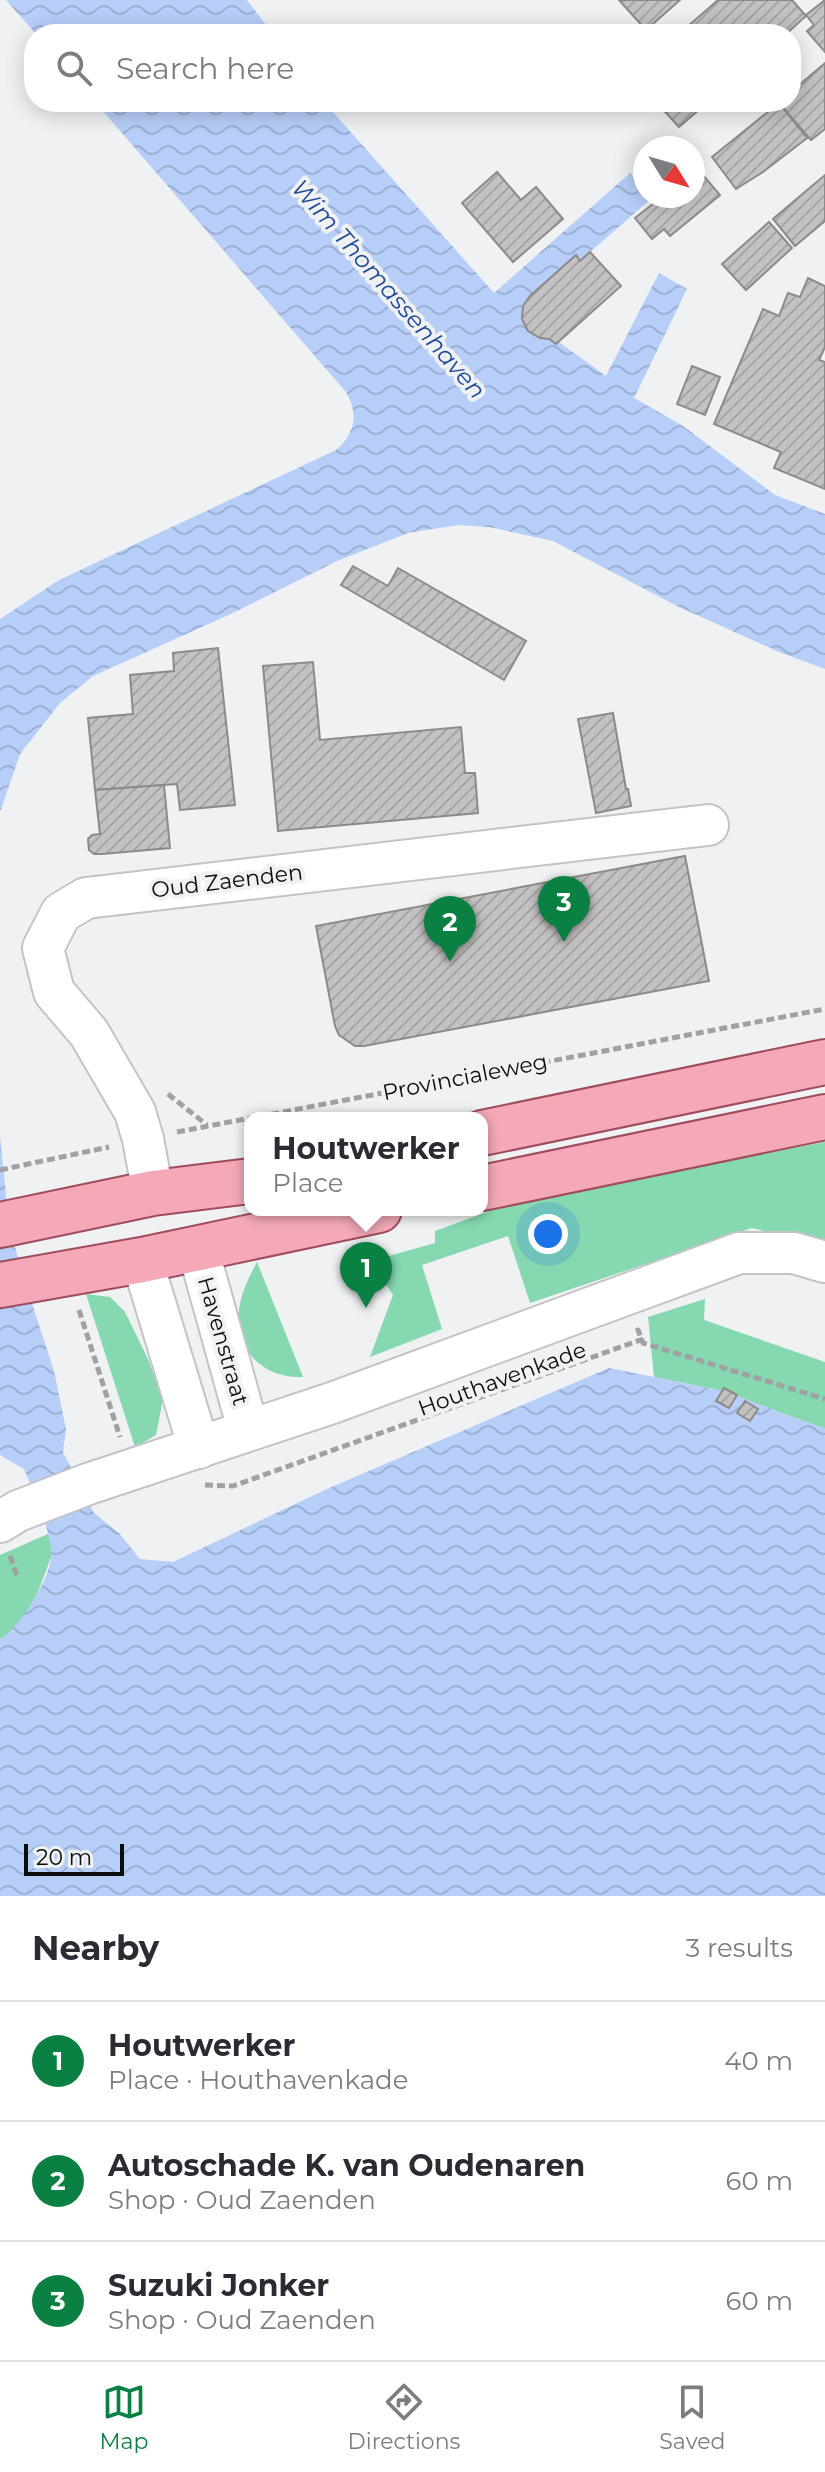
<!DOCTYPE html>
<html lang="en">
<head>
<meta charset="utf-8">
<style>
	body { margin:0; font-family:Montserrat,sans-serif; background:#f7f7f7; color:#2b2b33 }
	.compass { position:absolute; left:633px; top:136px; width:72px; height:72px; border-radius:50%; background:#fff; box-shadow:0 4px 20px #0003; rotate:127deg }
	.scale { position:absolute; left:24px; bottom:20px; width:100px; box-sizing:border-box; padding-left:8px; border:4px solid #0b0c0c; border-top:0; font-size:22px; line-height:28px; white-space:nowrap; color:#0b0c0c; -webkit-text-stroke:6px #eff1f2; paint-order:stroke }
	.you { position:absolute; left:548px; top:1234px; width:28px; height:28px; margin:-20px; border:6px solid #fff; border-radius:50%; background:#1a73e8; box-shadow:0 0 0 12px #1a73e833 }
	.badge { display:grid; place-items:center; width:52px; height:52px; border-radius:50%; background:#0b8043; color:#fff; font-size:26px; font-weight:700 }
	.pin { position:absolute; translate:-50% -66px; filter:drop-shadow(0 2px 4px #0008) }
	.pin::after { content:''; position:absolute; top:42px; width:28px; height:24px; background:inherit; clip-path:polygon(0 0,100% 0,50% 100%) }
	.popup { position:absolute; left:244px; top:1112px; width:244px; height:104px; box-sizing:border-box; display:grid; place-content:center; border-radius:16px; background:#fff; filter:drop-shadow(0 2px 6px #0005); font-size:26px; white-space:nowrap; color:#7c7c81 }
	.popup b { font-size:30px; color:#2b2b33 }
	.popup::after { content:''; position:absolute; left:50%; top:100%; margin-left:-16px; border:16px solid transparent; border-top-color:#fff }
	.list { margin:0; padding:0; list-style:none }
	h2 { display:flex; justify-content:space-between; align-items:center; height:104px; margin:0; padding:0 32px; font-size:34px }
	h2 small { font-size:26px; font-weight:400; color:#7c7c81 }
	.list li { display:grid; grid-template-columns:52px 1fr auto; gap:24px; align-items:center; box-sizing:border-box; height:120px; padding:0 32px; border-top:2px solid #e1e1e2 }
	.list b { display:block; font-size:30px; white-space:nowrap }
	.list p { margin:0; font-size:26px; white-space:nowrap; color:#7c7c81 }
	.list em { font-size:26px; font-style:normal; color:#7c7c81 }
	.icon { flex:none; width:44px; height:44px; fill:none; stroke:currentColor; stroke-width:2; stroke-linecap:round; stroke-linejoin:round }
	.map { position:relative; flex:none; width:825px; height:1896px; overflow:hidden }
	.search { position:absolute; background:#fff; box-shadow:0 4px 20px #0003; left:24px; right:24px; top:24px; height:88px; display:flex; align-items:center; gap:20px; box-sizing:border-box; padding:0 28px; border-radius:32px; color:#7c7c81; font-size:30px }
	.sheet { height:464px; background:#fff }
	nav { display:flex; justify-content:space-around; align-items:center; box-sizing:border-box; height:112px; border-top:2px solid #e1e1e2; background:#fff; font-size:22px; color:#7c7c81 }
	nav a { display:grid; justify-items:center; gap:4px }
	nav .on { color:#0b8043 }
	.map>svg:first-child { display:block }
	.grass { fill:#85d8af }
	.water { fill:url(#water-waves) }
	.building { fill:url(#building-hatch); stroke:#8d8a8a; stroke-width:2 }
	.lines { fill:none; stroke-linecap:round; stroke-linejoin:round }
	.street-casing { stroke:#c3c4c6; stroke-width:44 }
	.primary-casing { stroke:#9f4d5d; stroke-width:48 }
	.path { stroke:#a0a1a2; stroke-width:5; stroke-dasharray:8 4; stroke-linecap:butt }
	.street { stroke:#fff; stroke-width:40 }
	.primary { stroke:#f5a9b8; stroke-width:44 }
	.labels { text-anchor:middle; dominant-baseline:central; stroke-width:8; stroke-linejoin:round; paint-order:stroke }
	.street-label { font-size:22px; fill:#0b0c0c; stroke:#eff1f2 }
	.water-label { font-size:24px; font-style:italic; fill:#1f4897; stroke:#eff1f2 }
</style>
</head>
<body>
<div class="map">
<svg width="825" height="1896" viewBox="0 0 825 1896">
	<defs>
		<pattern id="water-waves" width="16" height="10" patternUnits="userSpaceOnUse" patternTransform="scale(2)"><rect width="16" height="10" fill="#b6cef8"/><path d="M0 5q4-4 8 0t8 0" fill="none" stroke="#9bb0d3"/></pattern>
		<pattern id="building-hatch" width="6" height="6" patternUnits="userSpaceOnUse" patternTransform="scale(2)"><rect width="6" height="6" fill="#c3c1c1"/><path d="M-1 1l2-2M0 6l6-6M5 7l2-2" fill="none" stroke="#a6a5a5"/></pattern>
	</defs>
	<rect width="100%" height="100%" fill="#eff1f2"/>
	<g class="grass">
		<polygon points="825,1142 825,1246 752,1228 530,1303 508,1236 422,1265 442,1329 370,1357 393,1295 371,1261 435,1243 435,1231 517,1201"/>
		<path d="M257 1262 303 1377C263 1379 234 1350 239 1310 241 1293 249 1277 257 1262Z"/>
		<polygon points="86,1294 110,1297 125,1312 148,1359 163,1399 156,1435 135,1447"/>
		<polygon points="705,1299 704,1320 825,1362 825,1429 723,1391 654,1377 648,1317"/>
		<polygon points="48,1534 53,1552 38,1592 23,1619 12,1632 0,1639 0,1555"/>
	</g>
	<g class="water">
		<polygon points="6,0 247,0 273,34 36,34"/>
		<path d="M95 102H324L494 293 630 173 645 190V196L652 198 582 259 549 335 606 376 659 273 687 289 634 398 683 426 775 495 825 514V669L779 652 677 606 553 541 489 527 458 525 408 533 337 561 235 612 93 676 60 703 20 754 0 812V619L59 580 336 450C355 434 359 414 346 392Z"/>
		<path d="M0 1136 9 1224 21 1270 54 1371 66 1429 63 1452 94 1513 119 1533 140 1559 173 1562 329 1488 609 1368 723 1391 825 1429V1896H0V1639C21 1627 56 1571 51 1548 47 1521 34 1494 24 1469L0 1455Z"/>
	</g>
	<g class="building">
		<polygon points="619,0 680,0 646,30"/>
		<polygon points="718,0 792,0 806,16 786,34 679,34"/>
		<polygon points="825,0 825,52 807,31 814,25 806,15"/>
		<polygon points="825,63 825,129 811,140 779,103 791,102 791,92"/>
		<polygon points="656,102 708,102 679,127"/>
		<polygon points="779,103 807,138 763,172 736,189 712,157"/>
		<polygon points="697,168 720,195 670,236 664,229 652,239 635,218 663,196 693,196 693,171"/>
		<polygon points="497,172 521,200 536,187 563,219 513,262 462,203"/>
		<polygon points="825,175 825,221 795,246 773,219"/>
		<polygon points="769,222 792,248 746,290 722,264"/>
		<polygon points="590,252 621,286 556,344 549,339 540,338 528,331 522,319 523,306 530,296 576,255 580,261"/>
		<polygon points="808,278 825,286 825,347 819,360 825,362 825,489 774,468 781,452 714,424 763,309 779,316 788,293 800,297"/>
		<polygon points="692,366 720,377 705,415 677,404"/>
		<polygon points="353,566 388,586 398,568 526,641 504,680 341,585"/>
		<polygon points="218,648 235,805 180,810 177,784 95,790 88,718 133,714 130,675 174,671 173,653"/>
		<polygon points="313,662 320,740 461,727 465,773 475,773 478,813 278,831 263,666"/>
		<polygon points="613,713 626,789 628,789 631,806 596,813 578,719"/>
		<polygon points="164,785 170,848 102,854 94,854 89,850 88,839 92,835 100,834 95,790"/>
		<polygon points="685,856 709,981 364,1046 355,1046 339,1035 335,1026 316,926"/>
		<polygon points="724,1388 737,1395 729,1408 716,1401"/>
		<polygon points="745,1401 758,1409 750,1421 737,1413"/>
	</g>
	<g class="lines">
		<g class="street-casing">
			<g id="street">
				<polyline points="153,1193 143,1139 135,1112 89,1033 54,992 43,948 61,913 86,898 708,825"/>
				<polyline points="198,1249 248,1429"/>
				<polyline points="142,1260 199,1448"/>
				<polyline points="0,1522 18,1511 88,1484 332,1403 739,1253 794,1253 825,1262"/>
			</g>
		</g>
		<g class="primary-casing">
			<g id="primary">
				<polyline points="482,1133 825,1062"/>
				<polyline points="482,1188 825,1117"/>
				<polyline points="0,1225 153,1193 250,1181"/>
				<polyline points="0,1285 142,1260 379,1210"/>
			</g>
		</g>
		<g class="path">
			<polyline points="168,1094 207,1125"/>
			<polyline points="177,1132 825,1009"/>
			<polyline points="0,1170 109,1147"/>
			<polyline points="79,1310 120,1437"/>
			<polyline points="636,1331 638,1330 643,1343 825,1399"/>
			<polyline points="205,1485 233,1486 643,1339"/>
			<polyline points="10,1556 18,1578"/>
		</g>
		<use href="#street" class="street"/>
		<use href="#primary" class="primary"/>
	</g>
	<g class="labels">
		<g class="street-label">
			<text transform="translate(227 881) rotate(-7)">Oud Zaenden</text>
			<text transform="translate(465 1077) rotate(-11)">Provincialeweg</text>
			<text transform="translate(223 1341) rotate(74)">Havenstraat</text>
			<text transform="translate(502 1379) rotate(-20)">Houthavenkade</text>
		</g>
		<g class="water-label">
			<text transform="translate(389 289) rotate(49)">Wim Thomassenhaven</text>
		</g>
	</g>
</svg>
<svg class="compass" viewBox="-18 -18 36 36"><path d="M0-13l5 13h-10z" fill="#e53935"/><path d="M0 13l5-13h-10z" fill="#7c7c81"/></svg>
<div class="scale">20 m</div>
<div class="you"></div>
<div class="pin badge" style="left:366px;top:1308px">1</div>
<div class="popup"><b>Houtwerker</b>Place</div>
<div class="pin badge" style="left:450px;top:962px">2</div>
<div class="pin badge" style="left:564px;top:942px">3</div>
<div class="search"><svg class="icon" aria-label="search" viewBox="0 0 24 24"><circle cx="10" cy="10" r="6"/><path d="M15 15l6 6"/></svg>Search here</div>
</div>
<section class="sheet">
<h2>Nearby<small>3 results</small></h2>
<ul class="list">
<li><span class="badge">1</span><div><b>Houtwerker</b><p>Place · Houthavenkade</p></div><em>40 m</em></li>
<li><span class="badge">2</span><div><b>Autoschade K. van Oudenaren</b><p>Shop · Oud Zaenden</p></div><em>60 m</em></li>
<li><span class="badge">3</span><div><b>Suzuki Jonker</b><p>Shop · Oud Zaenden</p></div><em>60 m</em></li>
</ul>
</section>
<nav>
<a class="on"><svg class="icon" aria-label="map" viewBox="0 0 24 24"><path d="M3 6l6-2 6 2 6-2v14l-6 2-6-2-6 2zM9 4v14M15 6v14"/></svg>Map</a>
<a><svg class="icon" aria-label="directions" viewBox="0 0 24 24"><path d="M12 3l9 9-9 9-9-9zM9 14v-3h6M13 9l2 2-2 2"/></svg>Directions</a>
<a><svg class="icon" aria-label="saved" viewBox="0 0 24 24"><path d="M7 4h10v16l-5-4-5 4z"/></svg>Saved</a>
</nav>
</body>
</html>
